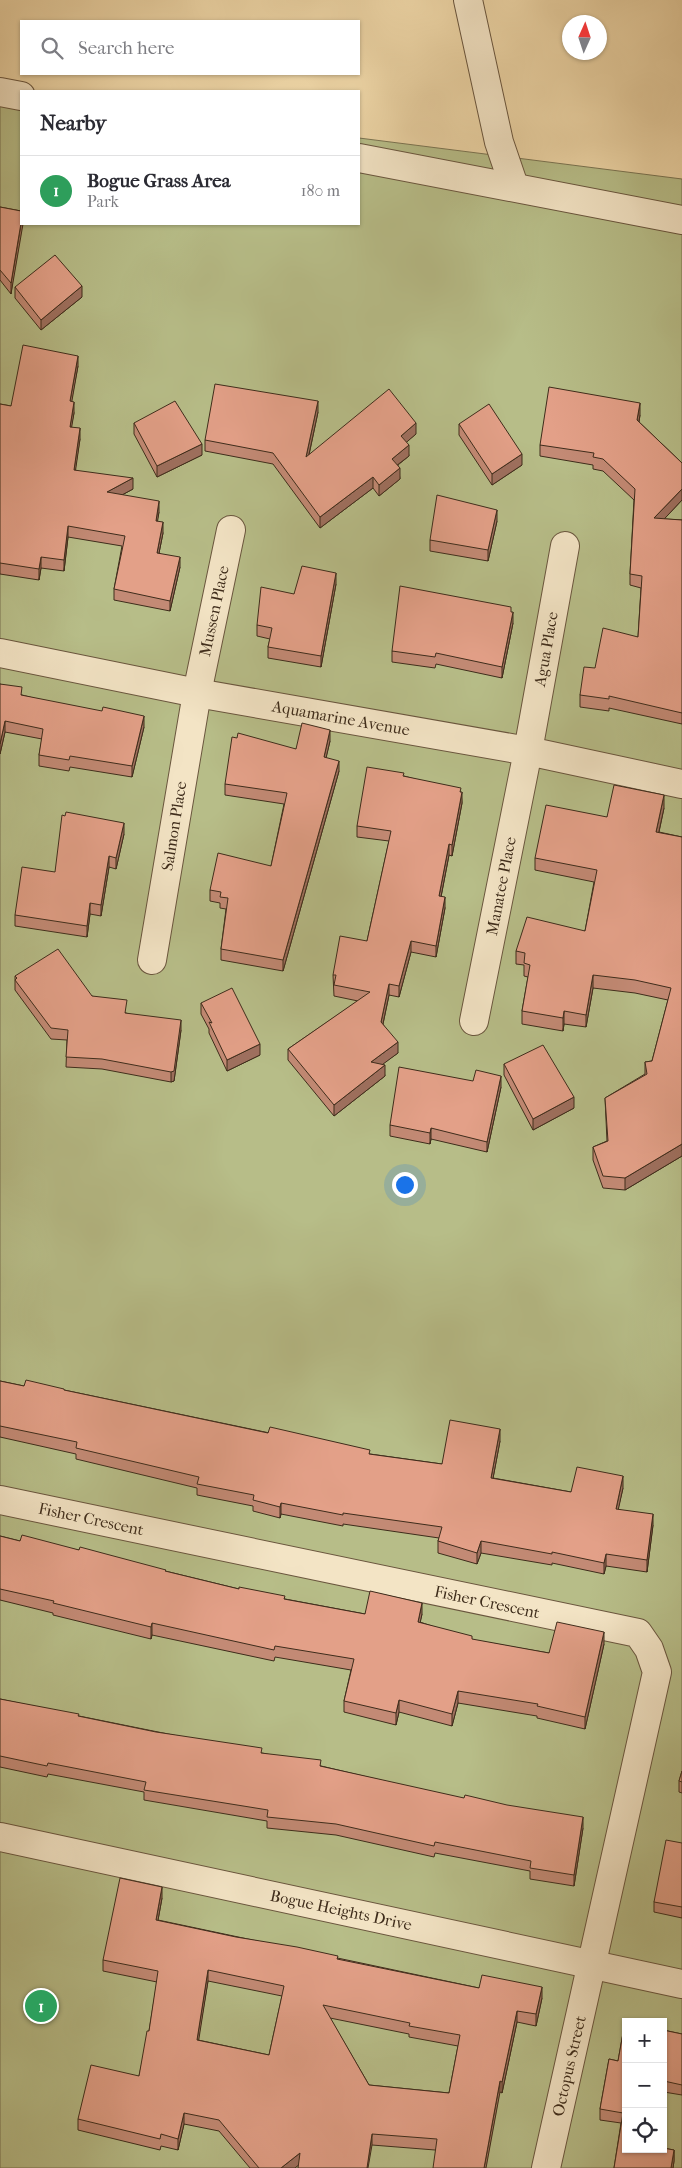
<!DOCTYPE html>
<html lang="en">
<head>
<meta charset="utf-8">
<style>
	body { margin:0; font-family:"IM FELL French Canon",serif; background:#f7f7f7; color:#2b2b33 }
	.controls { position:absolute; right:15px; bottom:15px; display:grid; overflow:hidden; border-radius:0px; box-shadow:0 1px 4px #0004 }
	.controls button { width:45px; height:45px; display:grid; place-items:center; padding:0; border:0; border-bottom:1px solid #e1e1e2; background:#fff; color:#2b2b33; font:25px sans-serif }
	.compass { position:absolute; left:562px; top:15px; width:45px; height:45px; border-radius:50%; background:#fff; box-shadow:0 1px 4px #0004; rotate:3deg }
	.you { position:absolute; left:404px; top:1184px; width:18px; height:18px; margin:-12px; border:4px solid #fff; border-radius:50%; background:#1a73e8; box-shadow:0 0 0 8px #1a73e833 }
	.badge { display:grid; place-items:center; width:32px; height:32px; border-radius:50%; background:#8f2418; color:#fff; font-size:16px; font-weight:700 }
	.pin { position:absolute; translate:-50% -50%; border:2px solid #fff; box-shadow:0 1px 5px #0006 }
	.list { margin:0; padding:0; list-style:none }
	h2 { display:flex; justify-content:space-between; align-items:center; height:65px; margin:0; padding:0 20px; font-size:21px }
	h2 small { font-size:16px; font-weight:400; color:#7c7c81 }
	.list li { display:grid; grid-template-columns:32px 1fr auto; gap:15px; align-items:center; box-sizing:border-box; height:70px; padding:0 20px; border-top:1px solid #e1e1e2 }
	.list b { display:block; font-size:19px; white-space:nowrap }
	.list p { margin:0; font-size:16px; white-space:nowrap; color:#7c7c81 }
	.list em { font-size:16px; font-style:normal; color:#7c7c81 }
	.icon { flex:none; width:28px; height:28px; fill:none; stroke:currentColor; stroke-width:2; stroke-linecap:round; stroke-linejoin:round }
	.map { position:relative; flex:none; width:682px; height:2168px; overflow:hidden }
	.search { position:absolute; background:#fff; box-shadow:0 1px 4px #0004; left:20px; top:20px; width:340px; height:55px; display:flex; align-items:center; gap:12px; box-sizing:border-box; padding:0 18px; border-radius:0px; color:#7c7c81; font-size:19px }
	.panel { position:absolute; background:#fff; box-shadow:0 1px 4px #0004; left:20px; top:90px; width:340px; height:135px; border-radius:0px }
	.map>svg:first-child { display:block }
	.green { fill:#b7bd88; stroke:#7a7452; fill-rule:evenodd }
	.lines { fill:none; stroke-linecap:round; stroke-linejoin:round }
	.street-casing { stroke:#6a563e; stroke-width:30 }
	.street { stroke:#f3e4c5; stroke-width:28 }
	.wall { fill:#c38a75; stroke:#3e2c1b; fill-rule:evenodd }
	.shaded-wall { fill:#9f705f; stroke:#3e2c1b }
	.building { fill:#e3a088; stroke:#3e2c1b; fill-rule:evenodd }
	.labels { text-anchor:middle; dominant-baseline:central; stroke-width:4.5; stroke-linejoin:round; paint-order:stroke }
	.street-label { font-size:16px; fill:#3e2c1b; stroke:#f3e4c5 }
</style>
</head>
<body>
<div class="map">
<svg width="682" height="2168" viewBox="0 0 682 2168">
	<rect width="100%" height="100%" fill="#edd5a6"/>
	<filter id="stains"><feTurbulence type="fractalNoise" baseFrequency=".004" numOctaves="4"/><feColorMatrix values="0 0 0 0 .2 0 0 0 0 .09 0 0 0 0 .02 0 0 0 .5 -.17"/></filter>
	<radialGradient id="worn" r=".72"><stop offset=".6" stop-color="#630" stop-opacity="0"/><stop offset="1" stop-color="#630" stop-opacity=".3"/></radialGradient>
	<path class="green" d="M0 92 21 95V224H359V138L682 179V2168H0ZM626 2022H663V2149H626Z"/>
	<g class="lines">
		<g class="street-casing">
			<g id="street">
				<polyline points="468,0 499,142 514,186"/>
				<polyline points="0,92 21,96"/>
				<polyline points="359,158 682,220"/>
				<polyline points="0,653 197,693 528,751 682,784"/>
				<polyline points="152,960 197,693 231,530"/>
				<polyline points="474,1021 528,751 565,546"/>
				<polyline points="0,1500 638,1633 649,1649 657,1672 546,2168"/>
				<polyline points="0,1837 682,1984"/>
			</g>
		</g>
		<use href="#street" class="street"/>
	</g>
	<g class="wall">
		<polygon points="0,207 21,211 11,294 0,280"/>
		<polygon points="15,287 82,297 41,330 15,298"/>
		<polygon points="78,366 71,402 74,413 71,427 80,439 75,470 133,489 122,495 159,512 157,521 163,533 159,553 180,567 170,611 114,600 114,589 122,546 68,537 64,571 41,568 39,580 0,574 0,404 11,406"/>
		<polygon points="318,412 309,455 416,434 406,442 409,456 398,465 400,479 379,496 373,488 320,528 273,464 205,451 205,440"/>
		<polygon points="640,415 639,422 682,463 682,500 664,519 682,520 682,724 609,708 609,711 580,707 580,695 595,668 638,637 641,588 630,585 630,574 634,500 603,471 593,469 593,465 540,456 540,445"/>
		<polygon points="134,423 202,455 157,477 134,434"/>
		<polygon points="459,424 522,465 492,485 459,435"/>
		<polygon points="497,521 488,561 430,551 430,540"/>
		<polygon points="336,584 321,667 268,658 268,647 270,639 257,636 257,625 294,594"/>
		<polygon points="513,623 502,678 436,664 435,668 392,662 392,651"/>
		<polygon points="0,684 22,695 144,727 132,777 70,767 69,771 39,766 39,755 42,739 5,732 0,754"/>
		<polygon points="330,741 326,757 339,771 283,971 221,960 221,949 226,909 220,908 220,903 210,901 210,890 271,866 284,804 225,795 225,784 296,749"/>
		<polygon points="404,776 461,792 462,803 452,856 449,855 441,897 445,908 436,957 411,952 399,997 389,995 383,1024 398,1053 382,1064 385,1076 334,1116 288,1060 288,1049 358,1001 334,996 333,975 367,941 389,841 357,837 357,826"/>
		<polygon points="664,808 659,832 682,837 682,1156 625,1190 603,1188 593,1160 593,1147 607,1141 605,1098 645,1074 645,1062 652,1061 668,1000 635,993 593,988 586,1027 564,1024 563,1031 522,1024 522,1011 528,977 524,976 524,965 516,964 516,951 585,931 594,882 535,870 535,858 607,817"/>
		<polygon points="124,834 116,869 109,867 101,916 90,914 87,937 15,926 15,915 55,872"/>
		<polygon points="15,976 92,996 126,1013 181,1030 174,1081 171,1082 102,1069 66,1067 67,1040 51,1039 15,990"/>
		<polygon points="201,1003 260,1055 227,1071 209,1033 209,1029 201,1014"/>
		<polygon points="504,1064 574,1108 533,1130 504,1075"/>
		<polygon points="501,1087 487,1152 431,1139 430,1144 390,1136 390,1125"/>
		<polygon points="0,1381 24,1386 64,1390 370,1454 442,1464 500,1441 493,1478 571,1492 623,1488 618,1509 653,1525 647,1572 606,1566 604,1574 552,1563 552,1565 481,1553 477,1564 438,1553 438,1541 439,1538 343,1524 343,1526 281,1514 280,1518 253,1511 253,1506 197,1495 197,1488 76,1459 76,1454 0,1437"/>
		<polygon points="0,1536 20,1541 79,1550 239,1589 285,1599 365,1614 422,1614 420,1622 472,1640 549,1653 604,1644 585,1729 537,1718 537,1716 458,1703 452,1726 399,1712 396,1725 344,1712 344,1701 351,1670 275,1657 274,1661 152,1635 151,1639 53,1615 53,1613 0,1600"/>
		<polygon points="0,1699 79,1716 262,1753 321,1766 583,1828 574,1886 530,1879 530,1871 435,1853 434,1857 336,1835 267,1828 267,1821 144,1800 144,1792 48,1774 47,1777 0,1767"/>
		<polygon points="682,1771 682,1793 679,1792 679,1781"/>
		<polygon points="682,1843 682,1918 654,1912 654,1902"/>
		<path d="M162 1898 158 1920 479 1988 542 1998 536 2026 517 2022 502 2093 500 2092 435 2150 372 2145 298 2165 295 2168H250L219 2131 184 2124 178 2150 161 2146 160 2150 78 2130V2119L139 2076 149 2031 157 1982 103 1971V1960ZM208 1981 282 1996 269 2055 198 2040ZM330 2018 409 2034V2037L458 2046 449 2093 369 2085Z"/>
		<polygon points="625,2022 626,2023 626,2149 663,2149 663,2148 674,2150 674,2161 673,2168 614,2168 621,2123 600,2120 600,2109 609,2059 618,2061"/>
		<polygon points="663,2030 682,2034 682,2095 664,2092"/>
	</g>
	<g class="shaded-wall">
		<polygon points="21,224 23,224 11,294 11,283"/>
		<polygon points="82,286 82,297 41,330 41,320"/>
		<polygon points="78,356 78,366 70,412 70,401"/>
		<polygon points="318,401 318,412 306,468 306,457"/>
		<polygon points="74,402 74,413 70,437 70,427"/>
		<polygon points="640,403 640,415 637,432 637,420"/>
		<polygon points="416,423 416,434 401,447 401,436"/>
		<polygon points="80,428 80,439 74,481 74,470"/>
		<polygon points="202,444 202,455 157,477 157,466"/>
		<polygon points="409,445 409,456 392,469 392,459"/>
		<polygon points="522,454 522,465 492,485 492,474"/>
		<polygon points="400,468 400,479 379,496 379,485"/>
		<polygon points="373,477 373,488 320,528 320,517"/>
		<polygon points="133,478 133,489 107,503 107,492"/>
		<polygon points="682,489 682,500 654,530 654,518"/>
		<polygon points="159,501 159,512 156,531 156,521"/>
		<polygon points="497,510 497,521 488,561 488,550"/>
		<polygon points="163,522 163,533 157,563 157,553"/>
		<polygon points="68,526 68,537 64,571 64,560"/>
		<polygon points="41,557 41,568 39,580 39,569"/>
		<polygon points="180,557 180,567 170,611 170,601"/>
		<polygon points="336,573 336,584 321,667 321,656"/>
		<polygon points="513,612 513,623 502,678 502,667"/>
		<polygon points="144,716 144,727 132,777 132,766"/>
		<polygon points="5,721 5,732 0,754 0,744"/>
		<polygon points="330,730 330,741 324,767 324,757"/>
		<polygon points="339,761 339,771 283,971 283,960"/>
		<polygon points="462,792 462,803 452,856 452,845"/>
		<polygon points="664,795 664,808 656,845 656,832"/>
		<polygon points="124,823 124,834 116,869 116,858"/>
		<polygon points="449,844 449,855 439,907 439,896"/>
		<polygon points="109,856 109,867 101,916 101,905"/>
		<polygon points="445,897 445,908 436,957 436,946"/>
		<polygon points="90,903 90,914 87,937 87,926"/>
		<polygon points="411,941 411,952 399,997 399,986"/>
		<polygon points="593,975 593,988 586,1027 586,1015"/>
		<polygon points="389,984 389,995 381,1033 381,1022"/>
		<polygon points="564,1011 564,1024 563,1031 563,1018"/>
		<polygon points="181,1020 181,1030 174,1081 171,1082 171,1072"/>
		<polygon points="398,1042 398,1053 371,1073 371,1062"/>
		<polygon points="260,1044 260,1055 227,1071 227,1060"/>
		<polygon points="385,1065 385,1076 334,1116 334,1105"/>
		<polygon points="501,1076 501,1087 487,1152 487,1142"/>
		<polygon points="574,1097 574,1108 533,1130 533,1119"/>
		<polygon points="431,1128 431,1139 430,1144 430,1133"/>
		<polygon points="682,1144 682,1156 625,1190 625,1178"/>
		<polygon points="500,1429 500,1441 491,1489 491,1478"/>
		<polygon points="623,1476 623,1488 616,1520 616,1509"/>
		<polygon points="281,1503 281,1514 280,1518 280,1507"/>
		<polygon points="653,1514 653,1525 647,1572 647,1560"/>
		<polygon points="481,1541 481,1553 477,1564 477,1553"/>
		<polygon points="606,1554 606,1566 604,1574 604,1563"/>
		<polygon points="422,1603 422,1614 418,1633 418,1622"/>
		<polygon points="152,1623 152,1635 151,1639 151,1627"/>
		<polygon points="604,1632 604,1644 585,1729 585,1717"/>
		<polygon points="458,1691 458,1703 452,1726 452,1714"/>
		<polygon points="399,1700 399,1712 396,1725 396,1713"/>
		<polygon points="583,1817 583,1828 574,1886 574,1875"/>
		<polygon points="162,1887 162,1898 156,1931 156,1920"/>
		<polygon points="208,1970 208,1981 197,2051 197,2040"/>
		<polygon points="542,1987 542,1998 536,2026 536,2014"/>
		<polygon points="517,2011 517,2022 502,2093 502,2082"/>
		<polygon points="500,2081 500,2092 486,2168 484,2168"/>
		<polygon points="184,2113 184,2124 178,2150 178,2139"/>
		<polygon points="372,2134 372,2145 368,2168 367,2168"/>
		<polygon points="674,2150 674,2161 673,2168 671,2168"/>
		<polygon points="300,2153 300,2164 295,2168 281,2168"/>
	</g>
	<g class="building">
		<polygon points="0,207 21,211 21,223 11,283 0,270"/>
		<polygon points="55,255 82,286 41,320 15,287"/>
		<polygon points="23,345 78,356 70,401 74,402 70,427 80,428 74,470 133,478 107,492 159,501 156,521 163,522 157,553 180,557 170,601 114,589 125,536 68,526 64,560 41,557 39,569 0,563 0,404 11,406"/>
		<polygon points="215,384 318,401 306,457 389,389 416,423 401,436 409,445 392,459 400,468 379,485 373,477 320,517 273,453 205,440"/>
		<polygon points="549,387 640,403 637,420 682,463 682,489 654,518 682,520 682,713 609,696 609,699 580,695 584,667 595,668 603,628 638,637 642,576 630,574 635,489 603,459 593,457 594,453 540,445"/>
		<polygon points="175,401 202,444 157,466 134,423"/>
		<polygon points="489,404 522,454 492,474 459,424"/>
		<polygon points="437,495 497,510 488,550 430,540"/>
		<polygon points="302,566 336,573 321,656 268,647 272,628 257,625 261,587 294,594"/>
		<polygon points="400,586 511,607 511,612 513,612 502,667 436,653 435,657 392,651"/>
		<polygon points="0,684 22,687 21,695 102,711 103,707 144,716 132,766 70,756 69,760 39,755 43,729 5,721 0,744"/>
		<polygon points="302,723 330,730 324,757 339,761 283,960 221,949 228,898 220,897 221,892 210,890 218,853 271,866 287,793 225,784 232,737 237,738 238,733 296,749"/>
		<polygon points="367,767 404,773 403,776 461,788 460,792 462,792 452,845 449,844 439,896 445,897 436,946 411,941 399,986 389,984 381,1022 398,1042 371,1062 385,1065 334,1105 288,1049 370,992 334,985 336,975 333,975 340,936 367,941 391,831 357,826"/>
		<polygon points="614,785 664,795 656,832 682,837 682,1144 625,1178 603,1176 593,1147 608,1141 605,1098 647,1074 645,1062 652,1061 671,988 635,980 593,975 586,1015 564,1011 563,1018 522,1011 530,965 524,963 525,953 516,951 527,917 585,931 597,870 535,858 546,805 607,817"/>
		<polygon points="66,812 124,823 116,858 109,856 101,905 90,903 87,926 15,915 22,867 55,872 62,815 65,816"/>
		<polygon points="58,949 92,996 127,1000 125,1013 181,1020 174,1071 171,1072 102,1059 66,1057 68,1030 51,1028 15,980 17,978 15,976"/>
		<polygon points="232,988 260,1044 227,1060 209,1022 212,1023 201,1003"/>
		<polygon points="543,1045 574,1097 533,1119 504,1064"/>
		<polygon points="399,1067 473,1081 476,1070 501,1076 487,1142 431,1128 430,1133 390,1125"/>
		<polygon points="26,1380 64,1389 64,1390 268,1433 270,1427 370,1450 369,1454 442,1464 450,1420 500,1429 491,1478 571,1492 577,1467 623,1476 616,1509 653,1514 647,1560 606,1554 604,1563 552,1552 552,1554 481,1541 477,1553 438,1541 442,1527 343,1513 343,1515 281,1503 280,1507 253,1500 254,1495 197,1484 199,1477 76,1448 77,1442 0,1426 0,1381 24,1386"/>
		<polygon points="22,1535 79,1550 80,1547 106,1554 166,1570 165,1571 239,1589 239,1587 285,1596 284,1599 365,1614 370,1591 422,1603 418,1622 472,1636 472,1639 549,1653 557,1622 604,1632 585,1717 537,1706 538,1704 458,1691 452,1714 399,1700 396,1713 344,1701 354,1659 275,1646 274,1650 152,1623 151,1627 53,1603 54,1601 0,1589 0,1536 20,1541"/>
		<polygon points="0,1699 79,1714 78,1716 156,1732 262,1748 261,1753 321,1760 320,1766 464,1798 465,1795 507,1805 583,1817 574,1875 530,1868 531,1861 435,1842 434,1846 336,1824 267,1817 268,1810 144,1790 146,1782 48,1763 47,1766 0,1756"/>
		<polygon points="682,1771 682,1782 679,1781"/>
		<polygon points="666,1840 682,1843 682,1907 654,1902"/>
		<path d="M120 1878 162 1887 156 1920 236 1937 297 1947 338 1956 337 1959 479 1988 482 1975 542 1987 536 2014 517 2011 502 2082 500 2081 484 2168H433L437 2139 372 2134 367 2168H298L300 2153 281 2168H259L219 2120 184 2113 178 2139 161 2134 160 2139 78 2119 91 2065 139 2076 147 2031H149L158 1971 103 1960ZM208 1970 284 1986 269 2055 197 2040ZM323 2005 410 2023 409 2026 460 2035 449 2093 369 2085Z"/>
		<polygon points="625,2022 626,2023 626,2149 663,2149 663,2148 674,2150 671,2168 614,2168 623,2113 600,2109 609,2059 618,2061"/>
		<polygon points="663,2030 682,2034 682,2085 664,2081 663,2086"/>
	</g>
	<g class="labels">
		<g class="street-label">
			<text transform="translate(214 611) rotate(-78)">Mussen Place</text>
			<text transform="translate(546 649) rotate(-80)">Agua Place</text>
			<text transform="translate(341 718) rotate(10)">Aquamarine Avenue</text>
			<text transform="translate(174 826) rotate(-81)">Salmon Place</text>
			<text transform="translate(501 886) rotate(-79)">Manatee Place</text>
			<text transform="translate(91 1519) rotate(12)">Fisher Crescent</text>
			<text transform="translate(487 1602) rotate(12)">Fisher Crescent</text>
			<text transform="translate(341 1910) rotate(12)">Bogue Heights Drive</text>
			<text transform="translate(569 2066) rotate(-77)">Octopus Street</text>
		</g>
	</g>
	<rect width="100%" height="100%" filter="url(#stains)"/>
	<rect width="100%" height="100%" fill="url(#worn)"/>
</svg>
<div class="controls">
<button>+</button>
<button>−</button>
<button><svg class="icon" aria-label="locate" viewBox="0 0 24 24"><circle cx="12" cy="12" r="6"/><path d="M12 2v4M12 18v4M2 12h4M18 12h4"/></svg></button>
</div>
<svg class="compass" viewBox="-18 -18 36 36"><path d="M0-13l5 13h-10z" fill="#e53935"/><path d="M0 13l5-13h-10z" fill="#7c7c81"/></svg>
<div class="you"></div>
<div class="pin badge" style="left:41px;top:2006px;background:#2e9e5b">1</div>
<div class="search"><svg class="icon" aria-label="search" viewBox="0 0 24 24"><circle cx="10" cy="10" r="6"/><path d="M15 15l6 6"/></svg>Search here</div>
<section class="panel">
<h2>Nearby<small></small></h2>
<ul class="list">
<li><span class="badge" style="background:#2e9e5b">1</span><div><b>Bogue Grass Area</b><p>Park</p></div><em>180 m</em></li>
</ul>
</section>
</div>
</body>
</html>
